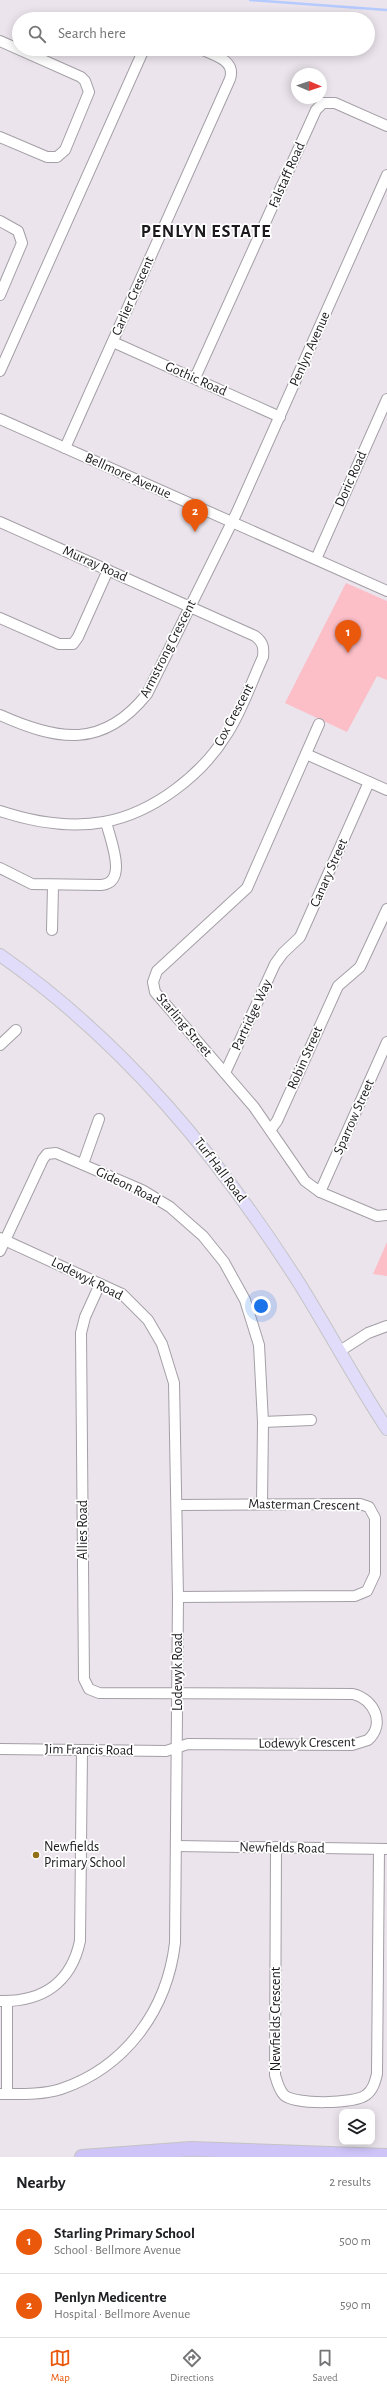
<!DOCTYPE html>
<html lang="en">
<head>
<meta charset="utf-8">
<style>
	body { margin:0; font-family:"Alegreya Sans",sans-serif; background:#f2f2f2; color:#202124 }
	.controls { position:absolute; right:12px; bottom:12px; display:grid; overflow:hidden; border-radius:8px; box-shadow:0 2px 10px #0003 }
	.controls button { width:36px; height:36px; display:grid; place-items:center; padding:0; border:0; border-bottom:1px solid #e0e0e0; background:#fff; color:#202124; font:20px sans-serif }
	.compass { position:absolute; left:291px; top:68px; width:36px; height:36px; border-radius:50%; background:#fff; box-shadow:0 2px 10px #0003; rotate:92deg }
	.you { position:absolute; left:261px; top:1306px; width:14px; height:14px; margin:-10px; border:3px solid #fff; border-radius:50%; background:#1a73e8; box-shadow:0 0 0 6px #1a73e833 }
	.badge { display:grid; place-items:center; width:26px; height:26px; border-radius:50%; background:#ea580c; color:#fff; font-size:13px; font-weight:700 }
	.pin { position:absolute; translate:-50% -33px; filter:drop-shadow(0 1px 2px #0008) }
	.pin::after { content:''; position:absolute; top:21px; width:14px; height:12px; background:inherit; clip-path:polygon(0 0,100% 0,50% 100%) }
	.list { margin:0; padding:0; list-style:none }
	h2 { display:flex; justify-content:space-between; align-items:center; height:52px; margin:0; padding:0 16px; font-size:17px }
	h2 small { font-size:13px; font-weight:400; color:#757577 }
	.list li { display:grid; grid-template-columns:26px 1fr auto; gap:12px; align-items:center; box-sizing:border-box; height:64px; padding:0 16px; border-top:1px solid #e0e0e0 }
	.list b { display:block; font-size:15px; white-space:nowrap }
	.list p { margin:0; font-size:13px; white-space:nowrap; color:#757577 }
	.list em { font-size:13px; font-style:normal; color:#757577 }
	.icon { flex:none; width:22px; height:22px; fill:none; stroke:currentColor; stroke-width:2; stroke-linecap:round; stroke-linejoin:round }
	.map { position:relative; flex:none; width:387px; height:2157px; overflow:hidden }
	.search { position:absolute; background:#fff; box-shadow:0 2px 10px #0003; left:12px; right:12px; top:12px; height:44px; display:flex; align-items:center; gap:10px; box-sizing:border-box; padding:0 14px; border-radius:22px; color:#757577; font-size:15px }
	.sheet { height:180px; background:#fff }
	nav { display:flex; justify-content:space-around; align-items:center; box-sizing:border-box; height:56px; border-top:1px solid #e0e0e0; background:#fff; font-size:11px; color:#757577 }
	nav a { display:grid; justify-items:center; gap:2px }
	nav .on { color:#ea580c }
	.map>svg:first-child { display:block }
	.green { fill:#fcbec7 }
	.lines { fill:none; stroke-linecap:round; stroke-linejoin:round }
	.stream { stroke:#b5caff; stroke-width:2.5 }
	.minor-casing { stroke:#a49fa6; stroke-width:12 }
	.major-casing { stroke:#c4c3c4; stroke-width:14 }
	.highway-casing { stroke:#c4c3c4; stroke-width:16 }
	.minor { stroke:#fff; stroke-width:10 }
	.major { stroke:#e2dcfb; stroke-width:12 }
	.highway { stroke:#cec4f8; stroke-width:14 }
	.poi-dot { fill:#927017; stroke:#fff; stroke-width:1.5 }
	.labels { text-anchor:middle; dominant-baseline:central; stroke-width:3.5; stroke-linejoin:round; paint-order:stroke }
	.street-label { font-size:14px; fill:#1b191c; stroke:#fff }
	.poi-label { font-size:14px; fill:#1b191c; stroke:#fff; text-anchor:start }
	.district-label { font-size:18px; font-weight:bold; letter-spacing:1px; fill:#1b191c; stroke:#fff }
</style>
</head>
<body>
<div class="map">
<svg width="387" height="2157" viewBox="0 0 387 2157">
	<rect width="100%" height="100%" fill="#ebe4ec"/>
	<g class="green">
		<polygon points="346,583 387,601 387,680 377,676 347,732 285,703"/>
		<polygon points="387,1242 387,1276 373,1274"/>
	</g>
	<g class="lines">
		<polyline class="stream" points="250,0 387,10"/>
		<g class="minor-casing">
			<g id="minor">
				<polyline points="0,41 81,77 85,81 89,92 65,150 57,157 47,157 0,137"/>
				<polyline points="0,221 18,231 22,243 0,295"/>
				<polyline points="113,342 280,417"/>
				<polyline points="0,371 144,49"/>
				<polyline points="195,378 316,110 323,103 335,103 387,126"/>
				<polyline points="0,419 387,591"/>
				<path d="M65 448 230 79C236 60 215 56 201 49"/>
				<path d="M0 522 255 636C263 642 264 647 263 657 251 683 242 711 227 734 202 775 153 813 104 822 70 828 33 822 0 811"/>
				<polyline points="316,559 387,399"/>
				<polyline points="0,618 59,644 73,644 78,637 108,570"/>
				<path d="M0 715C58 741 103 749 147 694L237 512 387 175"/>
				<polyline points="319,724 247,888 157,971 153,982 155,992 254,1107 305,1181 320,1192 377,1216 387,1215"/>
				<polyline points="306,754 387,790"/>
				<path d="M0 868 32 884 101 885C129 883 110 839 106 822"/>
				<polyline points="52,930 53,886"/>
				<polyline points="0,1045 16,1030"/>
				<polyline points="225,1073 275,964 283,953 300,937 369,782"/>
				<polyline points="271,1129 277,1121 338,986 360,967 387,909"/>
				<polyline points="83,1164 99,1119"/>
				<polyline points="320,1192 387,1042"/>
				<path d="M0 1238 122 1294 148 1320 162 1344 174 1383 178 1597 175 1943C167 2010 126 2067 61 2089 42 2095 20 2094 0 2094"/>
				<polyline points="0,1251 43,1159 47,1154 56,1153 142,1190 170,1207 203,1236 224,1262 245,1300 259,1345 263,1422 262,1504"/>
				<polyline points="340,1351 368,1333 387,1326"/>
				<polyline points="263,1422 311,1420"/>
				<polyline points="177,1505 360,1504 369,1507 375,1518 375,1574 367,1591 355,1596 178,1597"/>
				<path d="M0 1749 166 1751 188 1744 352 1745 368 1740C386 1724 374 1699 353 1694L99 1693 89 1689 84 1679 81 1333 85 1317 100 1284"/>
				<polyline points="177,1846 387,1849"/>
				<path d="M276 1847 275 2075C277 2082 279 2090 284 2095 295 2105 354 2104 366 2095 373 2090 375 2082 377 2074L379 1849"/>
				<path d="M0 2001C42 2002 71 1983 80 1941L82 1750"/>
				<polyline points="7,2094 7,2001"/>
			</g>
		</g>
		<g class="major-casing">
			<path id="major" d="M0 955C124 1042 218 1156 299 1283 329 1331 356 1382 387 1429"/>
		</g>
		<g class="highway-casing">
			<polyline id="highway" points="82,2157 191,2149 387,2156"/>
		</g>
		<use href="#minor" class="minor"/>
		<use href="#major" class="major"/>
		<use href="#highway" class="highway"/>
	</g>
	<circle class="poi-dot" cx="36" cy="1855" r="4"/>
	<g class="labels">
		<g class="street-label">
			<text transform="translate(287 175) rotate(-66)">Falstaff Road</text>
			<text transform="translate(133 296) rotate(-66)">Carlier Crescent</text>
			<text transform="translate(310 349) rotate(-66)">Penlyn Avenue</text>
			<text transform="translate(196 379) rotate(24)">Gothic Road</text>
			<text transform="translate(128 476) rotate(24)">Bellmore Avenue</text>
			<text transform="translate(351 479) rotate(-66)">Doric Road</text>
			<text transform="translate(95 564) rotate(24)">Murray Road</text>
			<text transform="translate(168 649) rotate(-63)">Armstrong Crescent</text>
			<text transform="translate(234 715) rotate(-62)">Cox Crescent</text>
			<text transform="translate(329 873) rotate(-66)">Canary Street</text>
			<text transform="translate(252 1015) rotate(-65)">Partridge Way</text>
			<text transform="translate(184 1025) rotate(50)">Starling Street</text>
			<text transform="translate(305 1058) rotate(-66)">Robin Street</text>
			<text transform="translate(354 1117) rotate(-66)">Sparrow Street</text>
			<text transform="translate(220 1170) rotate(53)">Turf Hall Road</text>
			<text transform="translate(128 1186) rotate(26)">Gideon Road</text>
			<text transform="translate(87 1279) rotate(27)">Lodewyk Road</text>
			<text transform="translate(304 1505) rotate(1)">Masterman Crescent</text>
			<text transform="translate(83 1530) rotate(-90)">Allies Road</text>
			<text transform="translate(178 1672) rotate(-90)">Lodewyk Road</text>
			<text transform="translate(307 1743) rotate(-1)">Lodewyk Crescent</text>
			<text transform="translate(89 1750) rotate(1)">Jim Francis Road</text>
			<text transform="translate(282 1848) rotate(1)">Newfields Road</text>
			<text transform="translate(276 2019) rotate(-90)">Newfields Crescent</text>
		</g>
		<g class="poi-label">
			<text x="44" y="1847">Newfields<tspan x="44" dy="16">Primary School</tspan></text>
		</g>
		<g class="district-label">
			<text x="206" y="232">PENLYN ESTATE</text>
		</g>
	</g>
</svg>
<div class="controls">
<button><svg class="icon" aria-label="layers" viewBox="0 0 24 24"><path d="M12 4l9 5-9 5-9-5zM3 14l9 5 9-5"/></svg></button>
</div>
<svg class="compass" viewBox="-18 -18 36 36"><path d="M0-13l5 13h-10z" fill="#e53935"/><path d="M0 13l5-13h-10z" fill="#757577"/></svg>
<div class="you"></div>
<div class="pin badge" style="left:348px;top:653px">1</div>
<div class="pin badge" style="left:195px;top:532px">2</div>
<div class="search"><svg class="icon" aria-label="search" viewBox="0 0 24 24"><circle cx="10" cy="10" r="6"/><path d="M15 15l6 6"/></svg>Search here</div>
</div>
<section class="sheet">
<h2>Nearby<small>2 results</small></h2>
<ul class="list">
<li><span class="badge">1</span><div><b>Starling Primary School</b><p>School · Bellmore Avenue</p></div><em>500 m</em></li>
<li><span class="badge">2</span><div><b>Penlyn Medicentre</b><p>Hospital · Bellmore Avenue</p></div><em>590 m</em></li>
</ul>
</section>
<nav>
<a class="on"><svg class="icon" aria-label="map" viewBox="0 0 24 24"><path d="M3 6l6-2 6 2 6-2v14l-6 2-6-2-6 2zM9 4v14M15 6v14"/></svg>Map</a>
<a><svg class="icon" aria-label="directions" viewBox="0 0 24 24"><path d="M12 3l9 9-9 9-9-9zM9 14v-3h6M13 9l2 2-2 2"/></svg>Directions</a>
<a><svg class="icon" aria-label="saved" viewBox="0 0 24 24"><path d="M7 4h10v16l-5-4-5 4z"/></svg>Saved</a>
</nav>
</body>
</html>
